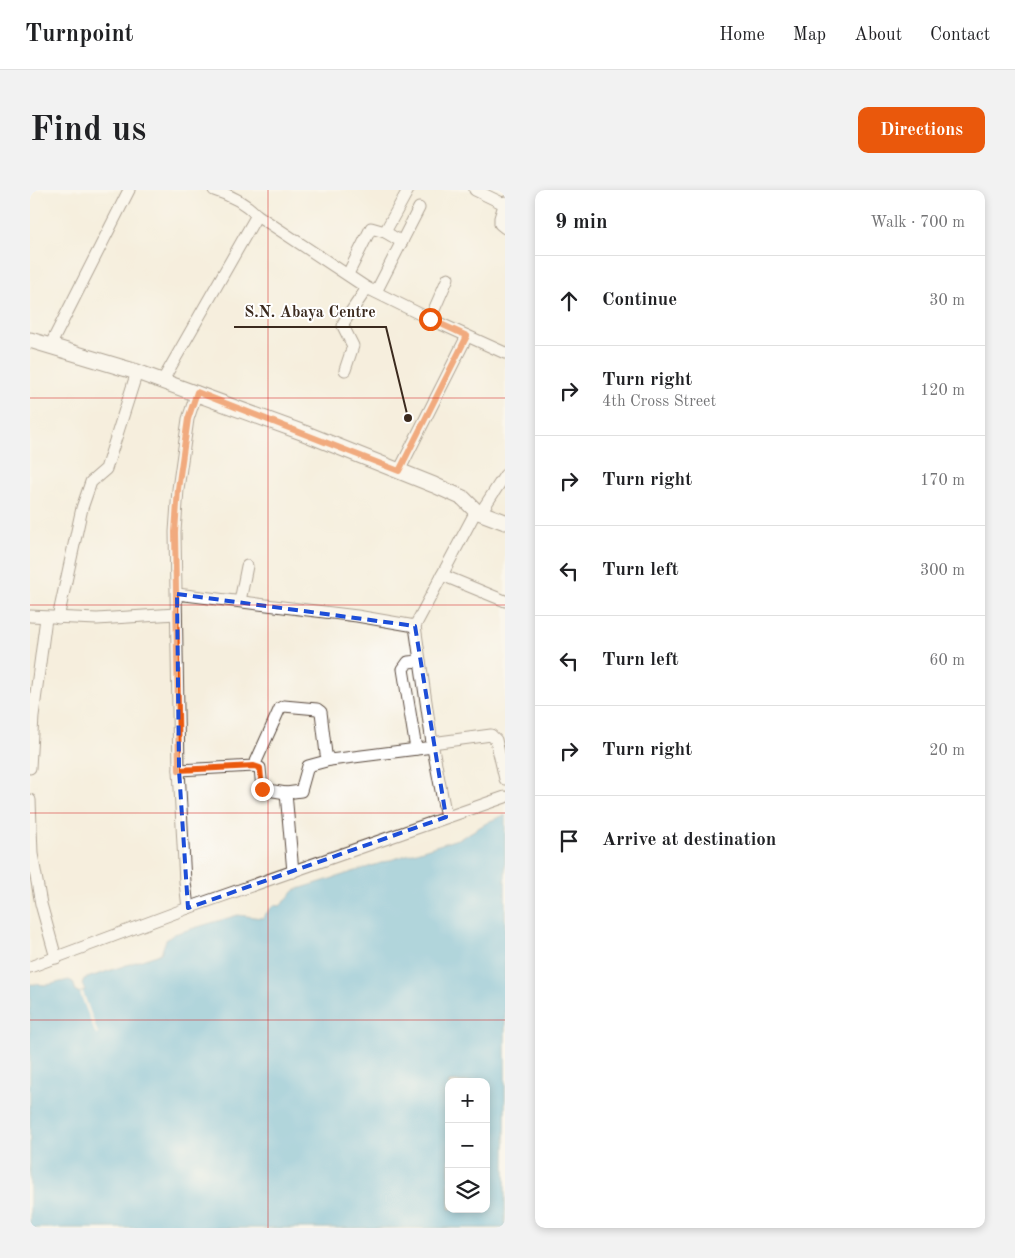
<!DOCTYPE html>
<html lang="en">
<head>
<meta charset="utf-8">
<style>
	body { margin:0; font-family:"Old Standard TT",serif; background:#f2f2f2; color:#202124 }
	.controls { position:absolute; right:15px; bottom:15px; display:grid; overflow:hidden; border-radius:10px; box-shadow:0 2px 8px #0003 }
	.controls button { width:45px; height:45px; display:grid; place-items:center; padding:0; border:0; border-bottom:1px solid #e0e0e0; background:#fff; color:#202124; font:25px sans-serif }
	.stop { position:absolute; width:15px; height:15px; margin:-11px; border:4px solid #ea580c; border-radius:50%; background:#fff }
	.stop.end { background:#ea580c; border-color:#fff; box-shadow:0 1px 5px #0008 }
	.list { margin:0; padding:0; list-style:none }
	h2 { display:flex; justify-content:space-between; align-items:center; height:65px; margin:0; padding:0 20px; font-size:21px }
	h2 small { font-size:16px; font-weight:400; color:#757577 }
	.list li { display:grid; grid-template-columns:32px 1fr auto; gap:15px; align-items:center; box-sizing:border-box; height:90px; padding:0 20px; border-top:1px solid #e0e0e0 }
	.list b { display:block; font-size:19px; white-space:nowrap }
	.list p { margin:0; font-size:16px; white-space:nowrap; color:#757577 }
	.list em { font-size:16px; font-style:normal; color:#757577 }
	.icon { flex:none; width:28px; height:28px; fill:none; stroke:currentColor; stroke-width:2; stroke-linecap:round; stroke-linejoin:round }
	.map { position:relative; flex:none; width:475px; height:1038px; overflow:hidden; border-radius:10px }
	header { display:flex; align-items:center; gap:30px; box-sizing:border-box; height:70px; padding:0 25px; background:#fff; border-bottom:1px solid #e0e0e0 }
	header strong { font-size:24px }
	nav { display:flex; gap:28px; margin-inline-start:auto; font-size:18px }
	.intro { display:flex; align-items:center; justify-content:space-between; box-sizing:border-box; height:120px; padding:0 30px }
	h1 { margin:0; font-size:35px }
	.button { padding:12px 22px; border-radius:10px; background:#ea580c; color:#fff; font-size:18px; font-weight:700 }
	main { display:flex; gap:30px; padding:0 30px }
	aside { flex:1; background:#fff; border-radius:10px; box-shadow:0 2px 8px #0003 }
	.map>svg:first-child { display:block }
	.water { fill:#5db5da; stroke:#4c707c; fill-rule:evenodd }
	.pier { fill:#f5eedd }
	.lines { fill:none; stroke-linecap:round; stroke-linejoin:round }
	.minor-casing { stroke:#57473b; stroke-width:13 }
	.major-casing { stroke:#57473b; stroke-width:17 }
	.minor { stroke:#fff; stroke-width:11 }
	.major { stroke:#fff; stroke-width:15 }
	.route { stroke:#ea580c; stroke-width:6 }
	.marked { fill:none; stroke:#1d4ed8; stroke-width:4; stroke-dasharray:10 6; stroke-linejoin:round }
	.grid { fill:none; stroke:#d62828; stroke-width:1; stroke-opacity:0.55 }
	.leader { fill:none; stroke:#3b2a1e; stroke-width:2 }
	.callout-dot { fill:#3b2a1e; stroke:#fff; stroke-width:2 }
	.callout-label { font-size:16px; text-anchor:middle; font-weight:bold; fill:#3b2a1e; stroke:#fff; stroke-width:4; stroke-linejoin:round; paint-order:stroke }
</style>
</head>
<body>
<header>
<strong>Turnpoint</strong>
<nav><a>Home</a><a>Map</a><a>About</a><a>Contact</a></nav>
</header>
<div class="intro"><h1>Find us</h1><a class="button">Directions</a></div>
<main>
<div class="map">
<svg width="475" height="1038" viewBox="0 0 475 1038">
	<rect width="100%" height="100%" fill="#fff"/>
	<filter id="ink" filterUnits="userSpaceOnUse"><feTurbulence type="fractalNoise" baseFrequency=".02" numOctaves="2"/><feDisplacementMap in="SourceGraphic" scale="10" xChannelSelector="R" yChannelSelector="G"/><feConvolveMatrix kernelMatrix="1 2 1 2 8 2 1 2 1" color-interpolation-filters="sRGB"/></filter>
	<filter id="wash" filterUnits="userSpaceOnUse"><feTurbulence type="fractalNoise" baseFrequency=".0096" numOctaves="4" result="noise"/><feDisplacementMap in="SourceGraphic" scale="20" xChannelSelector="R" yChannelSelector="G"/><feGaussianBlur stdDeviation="1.12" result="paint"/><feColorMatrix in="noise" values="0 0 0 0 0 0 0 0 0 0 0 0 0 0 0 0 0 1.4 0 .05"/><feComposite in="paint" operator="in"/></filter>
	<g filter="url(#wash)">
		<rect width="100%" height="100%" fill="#f5eedd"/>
		<path class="water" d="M475 625V1038H0V794L17 795 39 790 43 792 46 801 50 803 55 800 52 794 54 789 127 765 131 763 136 750 144 744 208 725 232 728 244 715 250 716 265 700 431 648 460 631ZM419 892H456V1019H419Z"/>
		<polygon class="pier" points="53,802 68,844 66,845 50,803"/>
	</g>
	<g filter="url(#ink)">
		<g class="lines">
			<g class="minor-casing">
				<g id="minor">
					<path d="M184 0C201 5 215 13 227 25L337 98 400 129 475 163"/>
					<polyline points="445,0 474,14"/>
					<polyline points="475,12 470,28 470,34 475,38"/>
					<polyline points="355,42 378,0"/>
					<polyline points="318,84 341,38 355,42 372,52"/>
					<polyline points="346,102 389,18"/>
					<polyline points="400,129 418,88"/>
					<polyline points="20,156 99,0"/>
					<polyline points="315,180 323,156 313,136 314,132 337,98"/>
					<polyline points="133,190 227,25"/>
					<polyline points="369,281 437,146"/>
					<polyline points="451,322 475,285"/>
					<polyline points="412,385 475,411"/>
					<polyline points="147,404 327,426 385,436"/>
					<polyline points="210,411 217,376"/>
					<polyline points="0,426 67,429 146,424"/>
					<polyline points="28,428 52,318 61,292 76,279 107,182"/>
					<polyline points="402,553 461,545 466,550 475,589"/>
					<polyline points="386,559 373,479 378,472 390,471"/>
					<polyline points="224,576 230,578 232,599 256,603 271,601 278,576 300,570"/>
					<polyline points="0,578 3,526 16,428"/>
					<polyline points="149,580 224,576 250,518 254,516 287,519 291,522 296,564 300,570 403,557"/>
					<polyline points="256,603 263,682"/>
					<polyline points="0,610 2,664 11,714 26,768"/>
					<polyline points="416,627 402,553 385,436 446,321"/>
					<polyline points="158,718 155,692 149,580 145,342 148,299 158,229 167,202"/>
					<polyline points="0,777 158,718 475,607"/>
				</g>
			</g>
			<g class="major-casing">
				<polyline id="major" points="0,150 107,182 274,243 404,295 433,308 446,321 475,332"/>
			</g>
			<use href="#minor" class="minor"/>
			<use href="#major" class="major"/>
		</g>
	</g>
	<g class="lines" filter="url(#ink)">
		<polyline class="route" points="232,599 230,578 224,576 149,580 145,342 148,299 158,229 167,202 369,281 437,146 400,129"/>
	</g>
	<path d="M0 0H475V1038H0ZM147 404 385 436 416 627 158 718 149 580Z" fill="#f5eedd" fill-opacity=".55" fill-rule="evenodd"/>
	<path class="marked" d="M147 404 385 436 416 627 158 718 149 580Z"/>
	<path class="grid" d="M238 0V1038M0 208H475M0 415H475M0 623H475M0 830H475"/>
	<path class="leader" d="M378 228L356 137H204"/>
	<circle class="callout-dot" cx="378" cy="228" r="5"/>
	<g class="callout-label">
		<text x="280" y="127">S.N. Abaya Centre</text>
	</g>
</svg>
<div class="controls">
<button>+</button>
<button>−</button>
<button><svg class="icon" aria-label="layers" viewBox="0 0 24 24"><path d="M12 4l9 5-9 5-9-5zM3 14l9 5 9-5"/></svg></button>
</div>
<div class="stop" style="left:400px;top:129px"></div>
<div class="stop end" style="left:232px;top:599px"></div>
</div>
<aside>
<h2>9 min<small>Walk · 700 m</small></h2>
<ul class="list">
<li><svg class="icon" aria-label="ahead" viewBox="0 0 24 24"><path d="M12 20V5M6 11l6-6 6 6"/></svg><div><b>Continue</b></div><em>30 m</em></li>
<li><svg class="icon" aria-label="right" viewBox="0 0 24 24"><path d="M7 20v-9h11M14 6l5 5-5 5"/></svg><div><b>Turn right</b><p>4th Cross Street</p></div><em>120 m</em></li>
<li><svg class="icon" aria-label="right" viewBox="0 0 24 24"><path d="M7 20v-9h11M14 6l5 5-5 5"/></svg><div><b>Turn right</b></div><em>170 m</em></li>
<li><svg class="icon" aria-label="left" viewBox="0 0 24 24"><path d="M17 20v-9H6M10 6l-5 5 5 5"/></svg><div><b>Turn left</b></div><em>300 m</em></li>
<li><svg class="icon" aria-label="left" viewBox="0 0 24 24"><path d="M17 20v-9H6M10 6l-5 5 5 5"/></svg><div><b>Turn left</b></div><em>60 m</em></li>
<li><svg class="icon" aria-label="right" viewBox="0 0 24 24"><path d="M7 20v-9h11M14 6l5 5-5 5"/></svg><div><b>Turn right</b></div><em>20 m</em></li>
<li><svg class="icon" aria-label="arrive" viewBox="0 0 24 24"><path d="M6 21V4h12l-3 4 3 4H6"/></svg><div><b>Arrive at destination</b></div></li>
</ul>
</aside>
</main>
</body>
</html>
